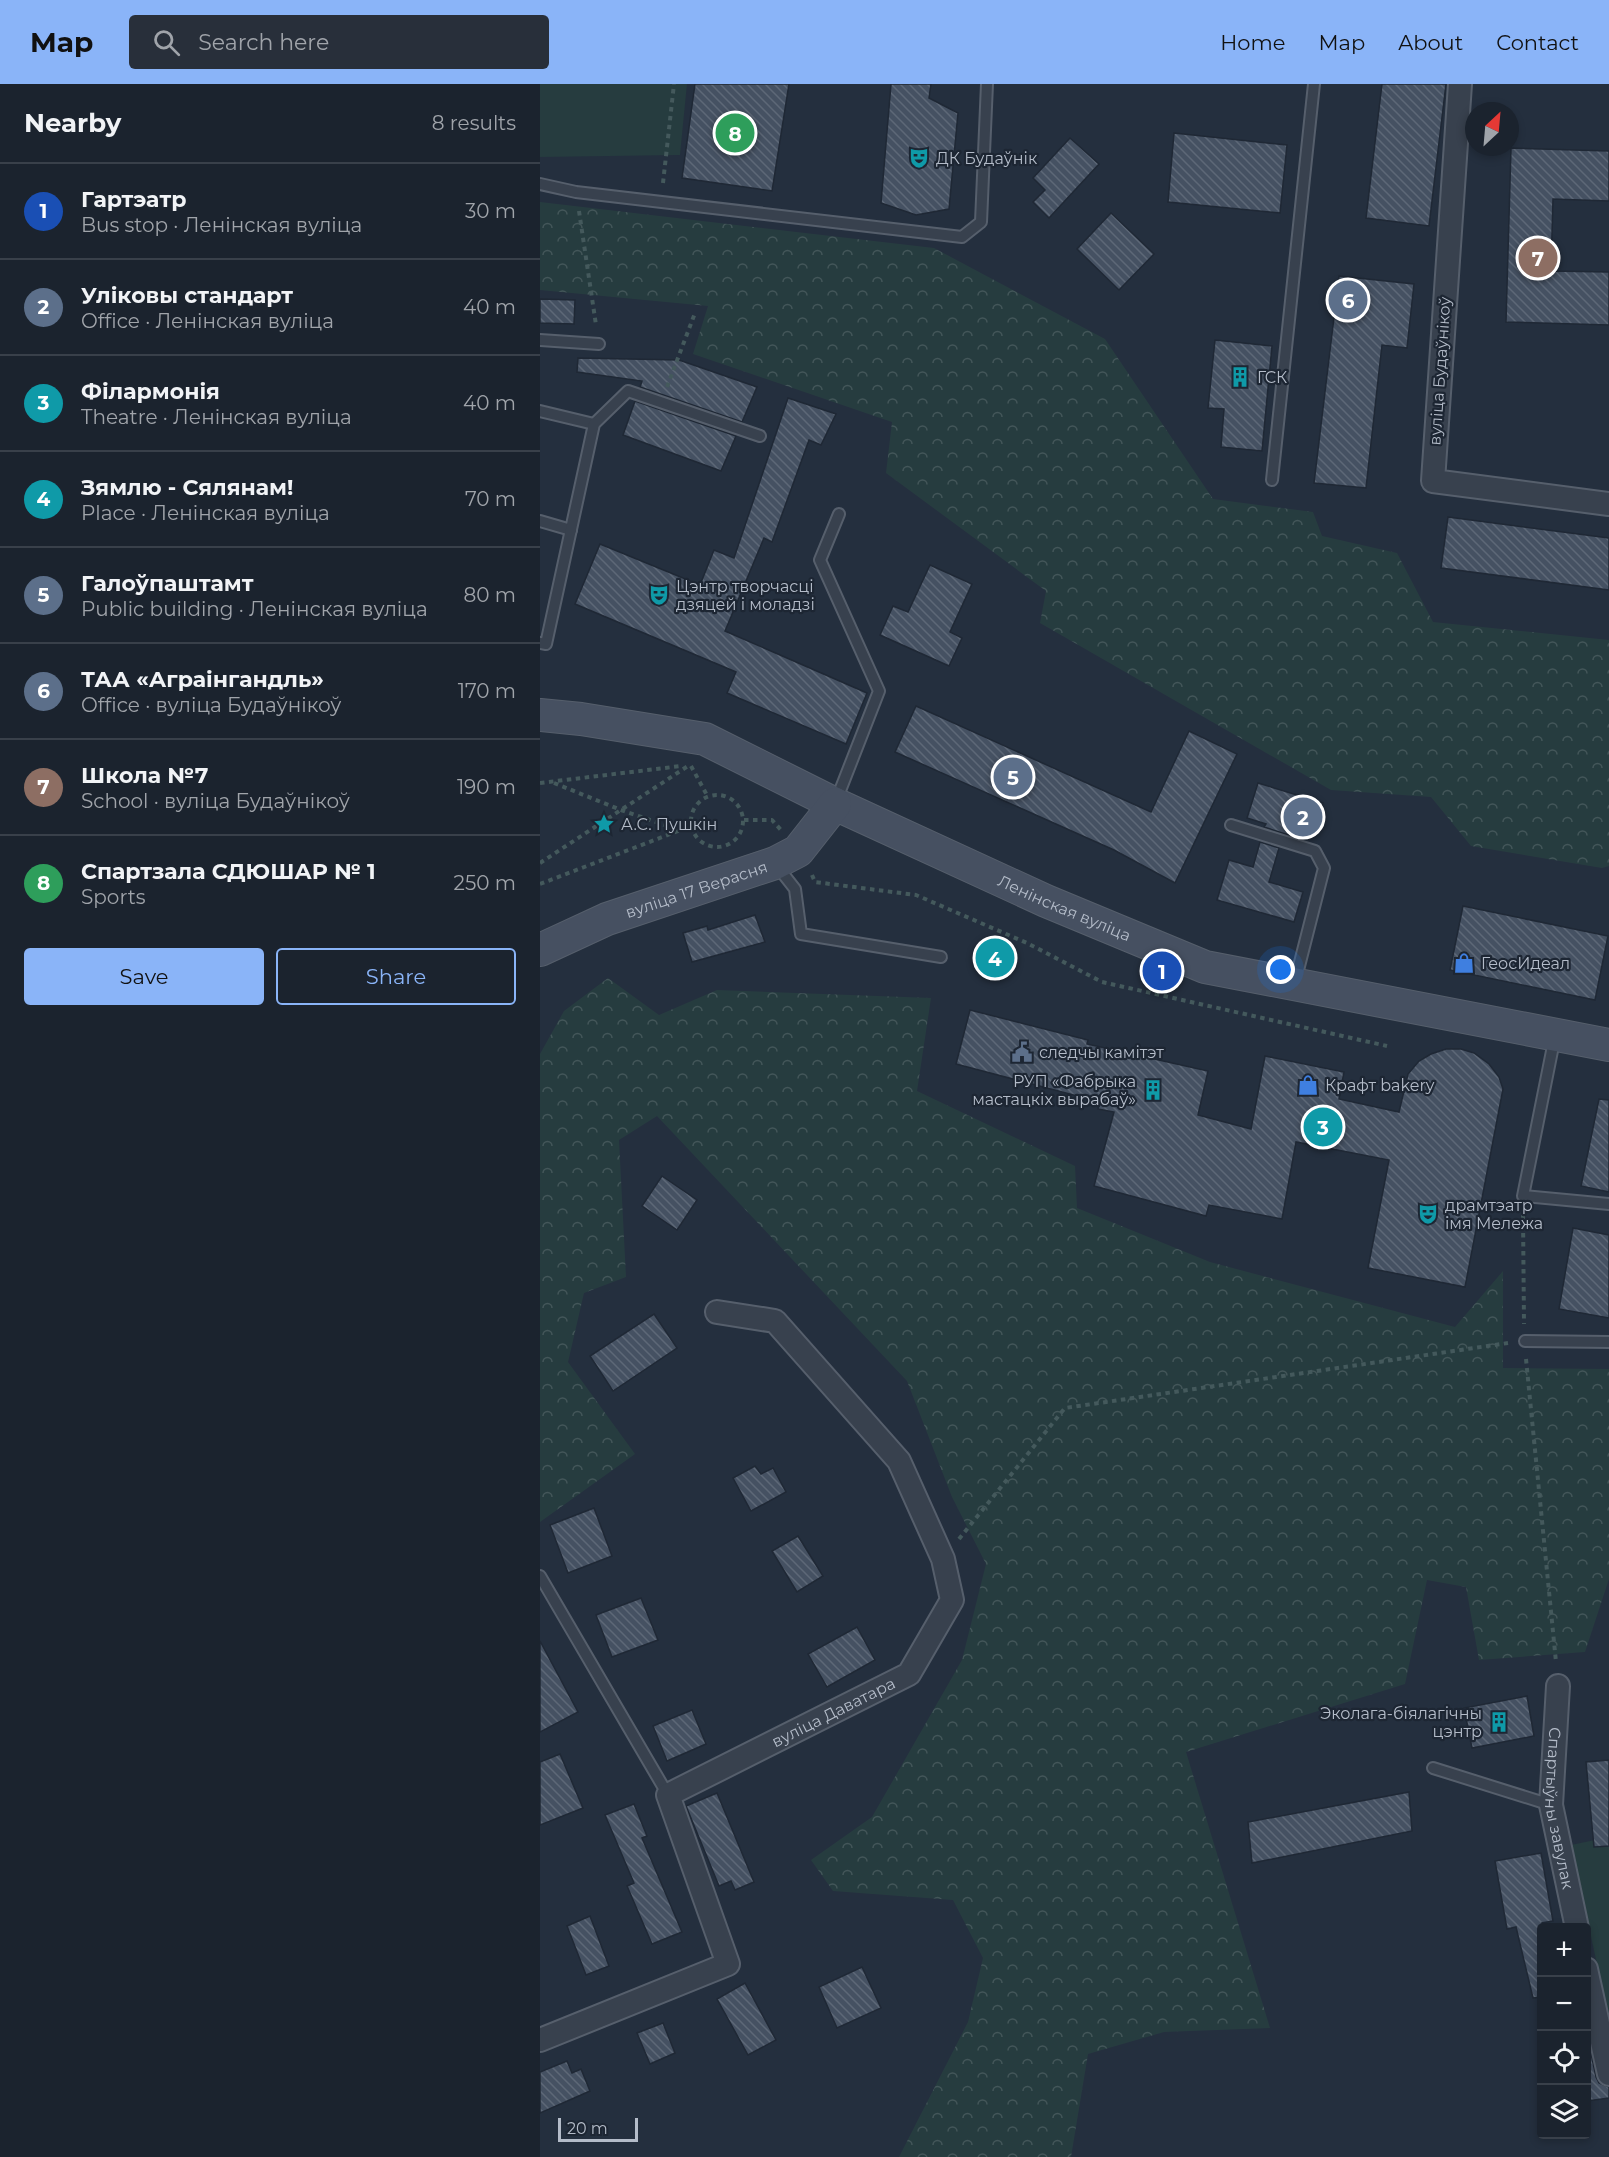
<!DOCTYPE html>
<html lang="en">
<head>
<meta charset="utf-8">
<style>
	body { margin:0; font-family:Montserrat,sans-serif; background:#282f3a; color:#f1f3f6 }
	.controls { position:absolute; right:18px; bottom:18px; display:grid; overflow:hidden; border-radius:6px; box-shadow:0 3px 9px #0003 }
	.controls button { width:54px; height:54px; display:grid; place-items:center; padding:0; border:0; border-bottom:2px solid #39404a; background:#1b232e; color:#f1f3f6; font:30px sans-serif }
	.compass { position:absolute; left:925px; top:18px; width:54px; height:54px; border-radius:50%; background:#1b232e; box-shadow:0 3px 9px #0003; rotate:26deg }
	.scale { position:absolute; left:18px; bottom:15px; width:80px; box-sizing:border-box; padding-left:6px; border:3px solid #b4bcc9; border-top:0; font-size:16px; line-height:21px; white-space:nowrap; color:#b4bcc9; -webkit-text-stroke:4px #1d2633; paint-order:stroke }
	.you { position:absolute; left:741px; top:886px; width:21px; height:21px; margin:-15px; border:4px solid #fff; border-radius:50%; background:#1a73e8; box-shadow:0 0 0 9px #1a73e833 }
	.badge { display:grid; place-items:center; width:39px; height:39px; border-radius:50%; background:#8ab4f8; color:#fff; font-size:20px; font-weight:700 }
	.pin { position:absolute; translate:-50% -50%; border:3px solid #fff; box-shadow:0 2px 6px #0006 }
	.list { margin:0; padding:0; list-style:none }
	h2 { display:flex; justify-content:space-between; align-items:center; height:78px; margin:0; padding:0 24px; font-size:26px }
	h2 small { font-size:20px; font-weight:400; color:#a0a4aa }
	.list li { display:grid; grid-template-columns:39px 1fr auto; gap:18px; align-items:center; box-sizing:border-box; height:96px; padding:0 24px; border-top:2px solid #39404a }
	.list b { display:block; font-size:22px; white-space:nowrap }
	.list p { margin:0; font-size:20px; white-space:nowrap; color:#a0a4aa }
	.list em { font-size:20px; font-style:normal; color:#a0a4aa }
	.actions { display:flex; gap:12px; padding:18px 24px }
	.actions a { flex:1; padding:14px 0; border:2px solid #8ab4f8; border-radius:6px; text-align:center; font-size:21px; color:#8ab4f8 }
	.actions .main { background:#8ab4f8; color:#111 }
	.icon { flex:none; width:33px; height:33px; fill:none; stroke:currentColor; stroke-width:2; stroke-linecap:round; stroke-linejoin:round }
	.map { position:relative; flex:none; width:1069px; height:2073px; overflow:hidden }
	header { display:flex; align-items:center; gap:36px; box-sizing:border-box; height:84px; padding:0 30px; background:#8ab4f8; color:#111 }
	header strong { font-size:28px }
	nav { display:flex; gap:33px; margin-inline-start:auto; font-size:21px }
	.search { width:420px; height:54px; background:#282f3a; display:flex; align-items:center; gap:15px; box-sizing:border-box; padding:0 21px; border-radius:6px; color:#a0a4aa; font-size:22px }
	main { display:flex }
	aside { flex:1; background:#1b232e }
	.map>svg:first-child { display:block }
	.forest { fill:url(#forest-crowns) }
	.park { fill:#263c3f }
	.building { fill:url(#building-back-hatch); stroke:#1f2835; stroke-width:1.5 }
	.lines { fill:none; stroke-linecap:round; stroke-linejoin:round }
	.lane-casing { stroke:#565f6c; stroke-width:14 }
	.street-casing { stroke:#565f6c; stroke-width:26 }
	.secondary-casing { stroke:#565f6c; stroke-width:34 }
	.path { stroke:#44595c; stroke-width:4; stroke-dasharray:4.5 4.5; stroke-linecap:butt }
	.lane { stroke:#38414e; stroke-width:10 }
	.street { stroke:#38414e; stroke-width:22 }
	.secondary { stroke:#465061; stroke-width:32 }
	.labels { text-anchor:middle; dominant-baseline:central; stroke-width:4.5; stroke-linejoin:round; paint-order:stroke }
	.poi-label { font-size:16px; fill:#b4bcc9; stroke:#1d2633; text-anchor:start }
	.street-label { font-size:16px; fill:#b4bcc9; stroke:#1d2633 }
</style>
</head>
<body>
<header>
<strong>Map</strong>
<div class="search"><svg class="icon" aria-label="search" viewBox="0 0 24 24"><circle cx="10" cy="10" r="6"/><path d="M15 15l6 6"/></svg>Search here</div>
<nav><a>Home</a><a>Map</a><a>About</a><a>Contact</a></nav>
</header>
<main>
<aside>
<h2>Nearby<small>8 results</small></h2>
<ul class="list">
<li><span class="badge" style="background:#1a4fb4">1</span><div><b>Гартэатр</b><p>Bus stop · Ленінская вуліца</p></div><em>30 m</em></li>
<li><span class="badge" style="background:#5c6f8a">2</span><div><b>Уліковы стандарт</b><p>Office · Ленінская вуліца</p></div><em>40 m</em></li>
<li><span class="badge" style="background:#0f9aa8">3</span><div><b>Філармонія</b><p>Theatre · Ленінская вуліца</p></div><em>40 m</em></li>
<li><span class="badge" style="background:#0f9aa8">4</span><div><b>Зямлю - Сялянам!</b><p>Place · Ленінская вуліца</p></div><em>70 m</em></li>
<li><span class="badge" style="background:#5c6f8a">5</span><div><b>Галоўпаштамт</b><p>Public building · Ленінская вуліца</p></div><em>80 m</em></li>
<li><span class="badge" style="background:#5c6f8a">6</span><div><b>ТАА «Аграінгандль»</b><p>Office · вуліца Будаўнікоў</p></div><em>170 m</em></li>
<li><span class="badge" style="background:#8d6e63">7</span><div><b>Школа №7</b><p>School · вуліца Будаўнікоў</p></div><em>190 m</em></li>
<li><span class="badge" style="background:#2e9e5b">8</span><div><b>Спартзала СДЮШАР № 1</b><p>Sports</p></div><em>250 m</em></li>
</ul>
<div class="actions"><a class="main">Save</a><a>Share</a></div>
</aside>
<div class="map">
<svg width="1069" height="2073" viewBox="0 0 1069 2073">
	<defs>
		<pattern id="forest-crowns" width="20" height="18" patternUnits="userSpaceOnUse" patternTransform="scale(1.5)"><rect width="20" height="18" fill="#263c3f"/><path d="M2 6a3 3 0 1 1 6 0M12 15a3 3 0 1 1 6 0" fill="none" stroke="#435659"/></pattern>
		<pattern id="building-back-hatch" width="6" height="6" patternUnits="userSpaceOnUse" patternTransform="scale(1.5)"><rect width="6" height="6" fill="#455162"/><path d="M-1 5l2 2M0 0l6 6M5-1l2 2" fill="none" stroke="#5d6877"/></pattern>
	</defs>
	<rect width="100%" height="100%" fill="#242f3e"/>
	<g class="forest">
		<polygon points="0,118 394,164 565,255 673,415 773,428 782,452 857,469 893,538 1069,556 1069,782 1062,784 931,762 891,713 791,706 500,539 506,507 346,389 352,338 153,270 168,222 0,206"/>
		<polygon points="68,894 119,931 177,906 391,914 377,1007 535,1082 537,1124 670,1178 915,1243 963,1187 963,1284 1069,1285 1069,1495 1045,1568 939,1576 926,1503 887,1496 865,1600 646,1668 730,1944 624,1948 548,1970 531,2073 359,2073 428,1938 443,1874 413,1816 293,1807 271,1776 332,1733 422,1576 446,1480 412,1413 367,1297 117,1032 79,1056 86,1193 44,1209 28,1278 95,1370 0,1438 0,970 24,927"/>
	</g>
	<g class="park">
		<polygon points="0,0 147,0 140,71 0,73"/>
		<polygon points="1069,1753 1069,1935 1031,1761"/>
	</g>
	<g class="building">
		<polygon points="155,0 249,0 232,107 142,94"/>
		<polygon points="351,0 391,0 389,14 418,29 409,125 376,131 341,119"/>
		<polygon points="842,0 906,0 889,142 826,134"/>
		<polygon points="634,49 747,61 740,129 628,118"/>
		<polygon points="530,54 559,80 509,134 493,118 505,106 493,94"/>
		<polygon points="971,64 1069,67 1069,117 1013,115 1011,187 1069,188 1069,241 966,238"/>
		<polygon points="571,129 614,170 579,206 537,165"/>
		<polygon points="799,192 874,200 867,264 842,261 826,404 774,399"/>
		<polygon points="0,215 35,216 34,240 0,239"/>
		<polygon points="675,256 732,262 722,367 681,363 684,325 668,324"/>
		<polygon points="38,274 139,276 217,303 202,338 100,303 102,297 37,288"/>
		<polygon points="248,314 296,330 281,361 269,356 232,458 224,454 185,547 327,609 306,660 187,609 196,588 35,520 60,460 160,501 174,466 194,474"/>
		<polygon points="95,317 196,352 181,387 83,351"/>
		<polygon points="908,433 1069,454 1069,506 901,484"/>
		<polygon points="390,481 432,500 410,548 422,554 409,582 340,551 353,522 368,528"/>
		<polygon points="376,622 611,728 649,647 697,670 635,799 574,766 355,668"/>
		<polygon points="718,699 783,719 773,752 759,748 758,754 724,743 726,740 707,734"/>
		<polygon points="720,758 739,764 729,798 763,808 754,838 677,816 689,776 713,783"/>
		<polygon points="923,822 1068,852 1055,916 910,886"/>
		<polygon points="215,831 225,858 152,878 143,849 167,842 168,846"/>
		<polygon points="430,926 548,956 547,960 668,987 658,1031 711,1045 725,972 804,988 799,1015 859,1028 868,990 879,977 891,970 906,965 921,965 934,969 949,980 959,993 963,1005 925,1203 828,1184 849,1076 756,1058 742,1135 669,1121 666,1132 554,1102 574,1028 558,1025 560,1018 416,980"/>
		<polygon points="1059,1015 1069,1016 1069,1108 1041,1102"/>
		<polygon points="122,1092 157,1116 137,1146 102,1122"/>
		<polygon points="1033,1144 1069,1151 1069,1234 1019,1225"/>
		<polygon points="114,1230 137,1264 73,1307 50,1272"/>
		<polygon points="215,1382 221,1390 233,1384 246,1408 211,1427 193,1394"/>
		<polygon points="54,1424 72,1472 28,1489 10,1441"/>
		<polygon points="258,1452 283,1492 257,1508 232,1467"/>
		<polygon points="101,1514 118,1556 72,1573 56,1531"/>
		<polygon points="317,1543 335,1576 287,1603 268,1570"/>
		<polygon points="0,1557 38,1628 0,1648"/>
		<polygon points="987,1612 994,1652 932,1664 924,1624"/>
		<polygon points="152,1626 166,1660 127,1677 113,1642"/>
		<polygon points="20,1670 43,1724 0,1741 0,1678"/>
		<polygon points="1069,1676 1069,1762 1054,1763 1046,1678"/>
		<polygon points="869,1708 872,1747 712,1779 708,1738"/>
		<polygon points="177,1709 214,1798 195,1806 191,1797 179,1802 146,1722"/>
		<polygon points="94,1720 107,1752 102,1754 142,1848 112,1860 87,1802 94,1799 65,1731"/>
		<polygon points="1001,1769 1013,1837 1002,1839 1002,1913 993,1914 976,1843 967,1845 955,1777"/>
		<polygon points="50,1832 69,1882 46,1891 27,1842"/>
		<polygon points="322,1883 341,1924 297,1944 279,1903"/>
		<polygon points="205,1899 236,1956 208,1971 177,1915"/>
		<polygon points="123,1939 135,1969 110,1980 97,1949"/>
		<polygon points="1047,1950 1056,1993 1059,1999 1069,2003 1069,2014 1047,2017"/>
		<polygon points="27,1977 32,1989 41,1985 50,2007 0,2029 0,1988"/>
	</g>
	<g class="lines">
		<g class="lane-casing">
			<g id="lane">
				<polyline points="0,100 36,108 422,153 441,138 447,0"/>
				<polyline points="0,256 59,260"/>
				<polyline points="0,327 54,340"/>
				<polyline points="732,396 774,0"/>
				<polyline points="0,437 31,446"/>
				<polyline points="0,559 6,560 54,340 88,307 220,352"/>
				<polyline points="296,717 339,607 280,476 299,430"/>
				<polyline points="691,741 775,767 784,784 755,898"/>
				<polyline points="237,782 255,805 261,850 401,873"/>
				<polyline points="1015,952 983,1112 1069,1120"/>
				<polyline points="985,1257 1069,1258"/>
				<polyline points="0,1492 128,1711"/>
				<polyline points="893,1684 1011,1721"/>
			</g>
		</g>
		<g class="street-casing">
			<g id="street">
				<polyline points="920,0 893,397 1069,420"/>
				<path id="s1" d="M1018 1602 1011 1721 1037 1844"/>
				<polyline points="1046,1885 1069,1990"/>
				<path id="s2" d="M0 1956 188 1880 128 1711 369 1590 412 1516 403 1475 359 1377 235 1237 177 1228"/>
			</g>
		</g>
		<g class="secondary-casing">
			<g id="secondary">
				<path id="s3" d="M0 631 41 635 165 655 295 720 506 817 665 883 1069 961"/>
				<path id="s4" d="M0 866 67 835 235 779 258 767 295 720"/>
			</g>
		</g>
		<g class="path">
			<polyline points="123,99 134,0"/>
			<polyline points="39,127 56,241"/>
			<polyline points="127,303 155,229"/>
			<polyline points="151,682 168,713"/>
			<polyline points="0,699 141,682"/>
			<polyline points="14,699 81,726 139,746"/>
			<circle cx="177" cy="737" r="26"/>
			<polyline points="204,736 232,736 241,746"/>
			<polyline points="0,779 148,682"/>
			<polyline points="272,791 275,798 376,811 487,859 562,898 847,962"/>
			<polyline points="0,800 151,742"/>
			<polyline points="983,1131 984,1240"/>
			<polyline points="986,1275 1016,1578"/>
			<polyline points="419,1455 525,1324 968,1259"/>
		</g>
		<use href="#lane" class="lane"/>
		<use href="#street" class="street"/>
		<use href="#secondary" class="secondary"/>
	</g>
	<defs>
		<g id="theatre-bare" transform="scale(1.62)"><path d="M-5-5.5Q0-4 5-5.5V0Q5 5 0 6Q-5 5-5 0ZM-3.3-2.5H-1v1.5H-3.3ZM1-2.5H3.3v1.5H1ZM-2.8 1Q0 5.5 2.8 1Z" fill="#0f9aa8" stroke="#1d2633" stroke-width="2.5" paint-order="stroke"/></g>
		<g id="building-bare" transform="scale(1.62)"><path d="M-4-6H4V6H1V3H-1V6H-4ZM-2.5-4.3h1.7v1.8h-1.7ZM.8-4.3h1.7v1.8H.8ZM-2.5-1h1.7V.8h-1.7ZM.8-1h1.7V.8H.8Z" fill="#0f9aa8" stroke="#1d2633" stroke-width="2.5" paint-order="stroke"/></g>
		<g id="sight-bare" transform="scale(1.62)"><path d="M0-6L1.8-2.2L6-1.7L2.9 1.2L3.7 5.4L0 3.3L-3.7 5.4L-2.9 1.2L-6-1.7L-1.8-2.2Z" fill="#0f9aa8" stroke="#1d2633" stroke-width="2.5" paint-order="stroke"/></g>
		<g id="shop-bare" transform="scale(1.62)"><path d="M-5-2.5h2.3a2.7 3.5 0 0 1 5.4 0H5L5.5 6h-11ZM-1.5-2.5h3a1.5 2.3 0 0 0-3 0Z" fill="#3f7fe0" stroke="#1d2633" stroke-width="2.5" paint-order="stroke"/></g>
		<g id="civic-bare" transform="scale(1.62)"><path d="M-.6-6.5H3V-4.5H.6V-3L4-1V1h2V6H-6V1h2V-1L-.6-3ZM-1.2 2.5V6h2.4V2.5Z" fill="#5c6f8a" stroke="#1d2633" stroke-width="2.5" paint-order="stroke"/></g>
	</defs>
	<g fill-rule="evenodd">
		<use href="#theatre-bare" x="379" y="74"/>
		<use href="#building-bare" x="700" y="293"/>
		<use href="#theatre-bare" x="119" y="511"/>
		<use href="#sight-bare" x="64" y="740"/>
		<use href="#shop-bare" x="924" y="879"/>
		<use href="#civic-bare" x="482" y="968"/>
		<use href="#shop-bare" x="768" y="1001"/>
		<use href="#building-bare" x="613" y="1006"/>
		<use href="#theatre-bare" x="888" y="1130"/>
		<use href="#building-bare" x="959" y="1638"/>
	</g>
	<g class="labels">
		<g class="poi-label">
			<text x="396" y="74">ДК Будаўнік</text>
			<text x="717" y="293">ГСК</text>
			<text x="136" y="502">Цэнтр творчасці<tspan x="136" dy="18">дзяцей і моладзі</tspan></text>
			<text x="81" y="740">А.С. Пушкін</text>
			<text x="941" y="879">ГеосИдеал</text>
			<text x="499" y="968">следчы камітэт</text>
			<text x="596" y="997" text-anchor="end">РУП «Фабрыка<tspan x="596" dy="18">мастацкіх вырабаў»</tspan></text>
			<text x="785" y="1001">Крафт bakery</text>
			<text x="905" y="1121">драмтэатр<tspan x="905" dy="18">імя Мележа</tspan></text>
			<text x="942" y="1629" text-anchor="end">Эколага-біялагічны<tspan x="942" dy="18">цэнтр</tspan></text>
		</g>
		<g class="street-label">
			<text transform="translate(900 287) rotate(-86)">вуліца Будаўнікоў</text>
			<text stroke="none"><textPath href="#s4" startOffset="168">вуліца 17 Верасня</textPath></text>
			<text stroke="none"><textPath href="#s3" startOffset="564">Ленінская вуліца</textPath></text>
			<text stroke="none"><textPath href="#s2" startOffset="567">вуліца Даватара</textPath></text>
			<text stroke="none"><textPath href="#s1" startOffset="123">Спартыўны завулак</textPath></text>
		</g>
	</g>
</svg>
<div class="controls">
<button>+</button>
<button>−</button>
<button><svg class="icon" aria-label="locate" viewBox="0 0 24 24"><circle cx="12" cy="12" r="6"/><path d="M12 2v4M12 18v4M2 12h4M18 12h4"/></svg></button>
<button><svg class="icon" aria-label="layers" viewBox="0 0 24 24"><path d="M12 4l9 5-9 5-9-5zM3 14l9 5 9-5"/></svg></button>
</div>
<svg class="compass" viewBox="-18 -18 36 36"><path d="M0-13l5 13h-10z" fill="#e53935"/><path d="M0 13l5-13h-10z" fill="#a0a4aa"/></svg>
<div class="scale">20 m</div>
<div class="you"></div>
<div class="pin badge" style="left:622px;top:887px;background:#1a4fb4">1</div>
<div class="pin badge" style="left:763px;top:733px;background:#5c6f8a">2</div>
<div class="pin badge" style="left:783px;top:1043px;background:#0f9aa8">3</div>
<div class="pin badge" style="left:455px;top:874px;background:#0f9aa8">4</div>
<div class="pin badge" style="left:473px;top:693px;background:#5c6f8a">5</div>
<div class="pin badge" style="left:808px;top:216px;background:#5c6f8a">6</div>
<div class="pin badge" style="left:998px;top:174px;background:#8d6e63">7</div>
<div class="pin badge" style="left:195px;top:49px;background:#2e9e5b">8</div>
</div>
</main>
</body>
</html>
